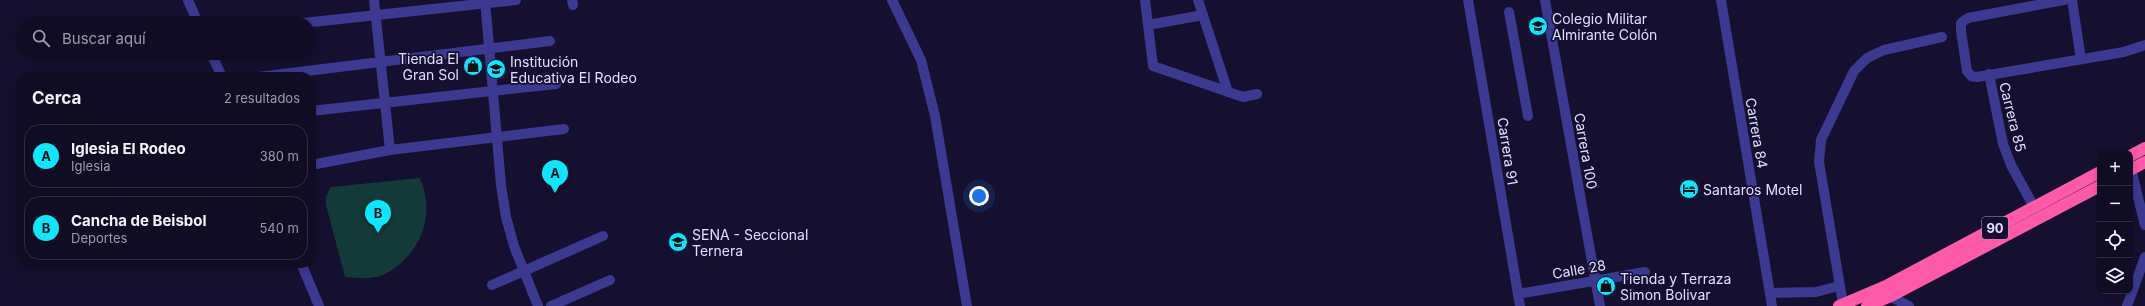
<!DOCTYPE html>
<html lang="es">
<head>
<meta charset="utf-8">
<style>
	body { margin:0; font-family:Inter,sans-serif; background:#1e1a30; color:#f1f3f6 }
	.controls { position:absolute; right:12px; bottom:12px; display:grid; overflow:hidden; border-radius:8px; box-shadow:0 2px 6px #0003 }
	.controls button { width:36px; height:36px; display:grid; place-items:center; padding:0; border:0; border-bottom:1px solid #302c41; background:#100c23; color:#f1f3f6; font:20px sans-serif }
	.you { position:absolute; left:979px; top:196px; width:14px; height:14px; margin:-10px; border:3px solid #fff; border-radius:50%; background:#1a73e8; box-shadow:0 0 0 6px #1a73e833 }
	.badge { display:grid; place-items:center; width:26px; height:26px; border-radius:50%; background:#0ae8ff; color:#111; font-size:13px; font-weight:700 }
	.pin { position:absolute; translate:-50% -33px; filter:drop-shadow(0 1px 2px #0008) }
	.pin::after { content:''; position:absolute; top:21px; width:14px; height:12px; background:inherit; clip-path:polygon(0 0,100% 0,50% 100%) }
	.list { margin:0; padding:0; list-style:none }
	h2 { display:flex; justify-content:space-between; align-items:center; height:52px; margin:0; padding:0 16px; font-size:17px }
	h2 small { font-size:13px; font-weight:400; color:#9c9ba6 }
	.list li { display:grid; grid-template-columns:26px 1fr auto; gap:12px; align-items:center; box-sizing:border-box; height:64px; margin:0 8px 8px; padding:0 8px; border:1px solid #302c41; border-radius:16px }
	.list b { display:block; font-size:15px; white-space:nowrap }
	.list p { margin:0; font-size:13px; white-space:nowrap; color:#9c9ba6 }
	.list em { font-size:13px; font-style:normal; color:#9c9ba6 }
	.icon { flex:none; width:22px; height:22px; fill:none; stroke:currentColor; stroke-width:2; stroke-linecap:round; stroke-linejoin:round }
	.map { position:relative; flex:none; width:2145px; height:306px; overflow:hidden }
	.search { position:absolute; background:#100c23; box-shadow:0 2px 6px #0003; left:16px; top:16px; width:300px; height:44px; display:flex; align-items:center; gap:10px; box-sizing:border-box; padding:0 14px; border-radius:22px; color:#9c9ba6; font-size:15px }
	.panel { position:absolute; background:#100c23; box-shadow:0 2px 6px #0003; left:16px; top:72px; width:300px; height:196px; border-radius:16px }
	.map>svg:first-child { display:block }
	.grass { fill:#133938 }
	.lines { fill:none; stroke-linecap:round; stroke-linejoin:round }
	.minor { stroke:#3b3990; stroke-width:10 }
	.highway { stroke:#ff59aa; stroke-width:12 }
	.labels { text-anchor:middle; dominant-baseline:central; stroke-width:3.5; stroke-linejoin:round; paint-order:stroke }
	.shield { fill:#15102f; stroke:#a4a0c1; stroke-width:1 }
	.shield-label { font-size:13px; font-weight:bold; fill:#e2deff }
	.poi-label { font-size:14px; fill:#e2deff; stroke:#15102f; text-anchor:start }
	.street-label { font-size:14px; fill:#e2deff; stroke:#15102f }
</style>
</head>
<body>
<div class="map">
<svg width="2145" height="306" viewBox="0 0 2145 306">
	<rect width="100%" height="100%" fill="#15102f"/>
	<path class="grass" d="M420 178C433 208 426 240 402 262 395 268 385 276 376 277 365 279 355 278 345 277L326 205V197L331 187Z"/>
	<g class="lines">
		<g class="minor">
			<polyline points="188,0 198,23"/>
			<polyline points="374,0 390,150"/>
			<polyline points="485,0 501,185 506,217 514,246 538,306"/>
			<polyline points="572,0 573,5"/>
			<polyline points="892,0 921,60 935,116 967,306"/>
			<polyline points="1145,0 1153,66 1243,97 1257,94"/>
			<polyline points="1198,0 1228,92"/>
			<polyline points="1468,0 1520,306"/>
			<polyline points="1545,0 1600,306"/>
			<polyline points="1721,0 1772,306"/>
			<polyline points="2064,0 1968,18 1961,23 1961,31 1967,71 1971,76 1977,77 2124,52 2145,45"/>
			<polyline points="2072,0 2081,59"/>
			<polyline points="1509,12 1528,116"/>
			<polyline points="303,23 516,0"/>
			<polyline points="1148,25 1203,15"/>
			<polyline points="211,53 222,77"/>
			<polyline points="1989,74 2003,144 2011,165 2034,207"/>
			<polyline points="258,77 550,41"/>
			<polyline points="311,111 556,84"/>
			<polyline points="311,165 390,150 564,129"/>
			<polyline points="2131,169 2145,225"/>
			<polyline points="301,263 319,306"/>
			<polyline points="492,285 603,236"/>
			<polyline points="1888,291 1895,299 1909,306"/>
			<polyline points="1770,293 1816,292 1839,286"/>
			<polyline points="1518,294 1645,272"/>
			<polyline points="1843,304 1819,162 1821,140 1854,71 1867,58 1884,50 1942,37"/>
			<polyline points="551,306 610,280"/>
			<polyline points="2127,306 2145,257"/>
		</g>
		<g class="highway">
			<polyline points="2130,156 2145,148"/>
			<polyline points="2130,170 2145,162"/>
			<polyline points="1839,306 1886,286 2100,172"/>
			<polyline points="1867,306 1891,296 2100,186"/>
		</g>
	</g>
	<defs>
		<g id="school-disc" transform="scale(1)"><circle r="9.5" fill="#0ae8ff" stroke="#15102f"/><path d="M0-5L7-2L0 1L-7-2ZM-4 1L0 2.5L4 1V4Q0 6-4 4Z" fill="#111"/></g>
		<g id="shop-disc" transform="scale(1)"><circle r="9.5" fill="#0ae8ff" stroke="#15102f"/><path d="M-5-2.5h2.3a2.7 3.5 0 0 1 5.4 0H5L5.5 6h-11ZM-1.5-2.5h3a1.5 2.3 0 0 0-3 0Z" fill="#111"/></g>
		<g id="hotel-disc" transform="scale(1)"><circle r="9.5" fill="#0ae8ff" stroke="#15102f"/><path d="M-6-4.5h1.5V1H6V5H4.5V3h-9V5H-6ZM-4 0a1.8 1.8 0 1 1 3.6 0ZM.5 0V-2.5h3Q6-2.5 6 0Z" fill="#111"/></g>
		<g id="university-disc" transform="scale(1)"><circle r="9.5" fill="#0ae8ff" stroke="#15102f"/><path d="M0-5L7-2L0 1L-7-2ZM-4 1L0 2.5L4 1V4Q0 6-4 4Z" fill="#111"/></g>
	</defs>
	<g fill-rule="evenodd">
		<use href="#school-disc" x="1538" y="26"/>
		<use href="#shop-disc" x="473" y="66"/>
		<use href="#school-disc" x="496" y="69"/>
		<use href="#hotel-disc" x="1689" y="189"/>
		<use href="#university-disc" x="678" y="242"/>
		<use href="#shop-disc" x="1606" y="286"/>
	</g>
	<g class="labels">
		<rect class="shield" x="1982" y="217" width="26" height="22" rx="3"/>
		<g class="shield-label">
			<text x="1995" y="228">90</text>
		</g>
		<g class="poi-label">
			<text x="1552" y="18">Colegio Militar<tspan x="1552" dy="16">Almirante Colón</tspan></text>
			<text x="459" y="58" text-anchor="end">Tienda El<tspan x="459" dy="16">Gran Sol</tspan></text>
			<text x="510" y="61">Institución<tspan x="510" dy="16">Educativa El Rodeo</tspan></text>
			<text x="1703" y="189">Santaros Motel</text>
			<text x="692" y="234">SENA - Seccional<tspan x="692" dy="16">Ternera</tspan></text>
			<text x="1620" y="278">Tienda y Terraza<tspan x="1620" dy="16">Simon Bolivar</tspan></text>
		</g>
		<g class="street-label">
			<text transform="translate(2013 117) rotate(76)">Carrera 85</text>
			<text transform="translate(1757 133) rotate(80)">Carrera 84</text>
			<text transform="translate(1508 151) rotate(81)">Carrera 91</text>
			<text transform="translate(1586 151) rotate(80)">Carrera 100</text>
			<text transform="translate(1579 269) rotate(-10)">Calle 28</text>
		</g>
	</g>
</svg>
<div class="controls">
<button>+</button>
<button>−</button>
<button><svg class="icon" aria-label="locate" viewBox="0 0 24 24"><circle cx="12" cy="12" r="6"/><path d="M12 2v4M12 18v4M2 12h4M18 12h4"/></svg></button>
<button><svg class="icon" aria-label="layers" viewBox="0 0 24 24"><path d="M12 4l9 5-9 5-9-5zM3 14l9 5 9-5"/></svg></button>
</div>
<div class="you"></div>
<div class="pin badge" style="left:555px;top:193px">A</div>
<div class="pin badge" style="left:378px;top:233px">B</div>
<div class="search"><svg class="icon" aria-label="search" viewBox="0 0 24 24"><circle cx="10" cy="10" r="6"/><path d="M15 15l6 6"/></svg>Buscar aquí</div>
<section class="panel">
<h2>Cerca<small>2 resultados</small></h2>
<ul class="list">
<li><span class="badge">A</span><div><b>Iglesia El Rodeo</b><p>Iglesia</p></div><em>380 m</em></li>
<li><span class="badge">B</span><div><b>Cancha de Beisbol</b><p>Deportes</p></div><em>540 m</em></li>
</ul>
</section>
</div>
</body>
</html>
